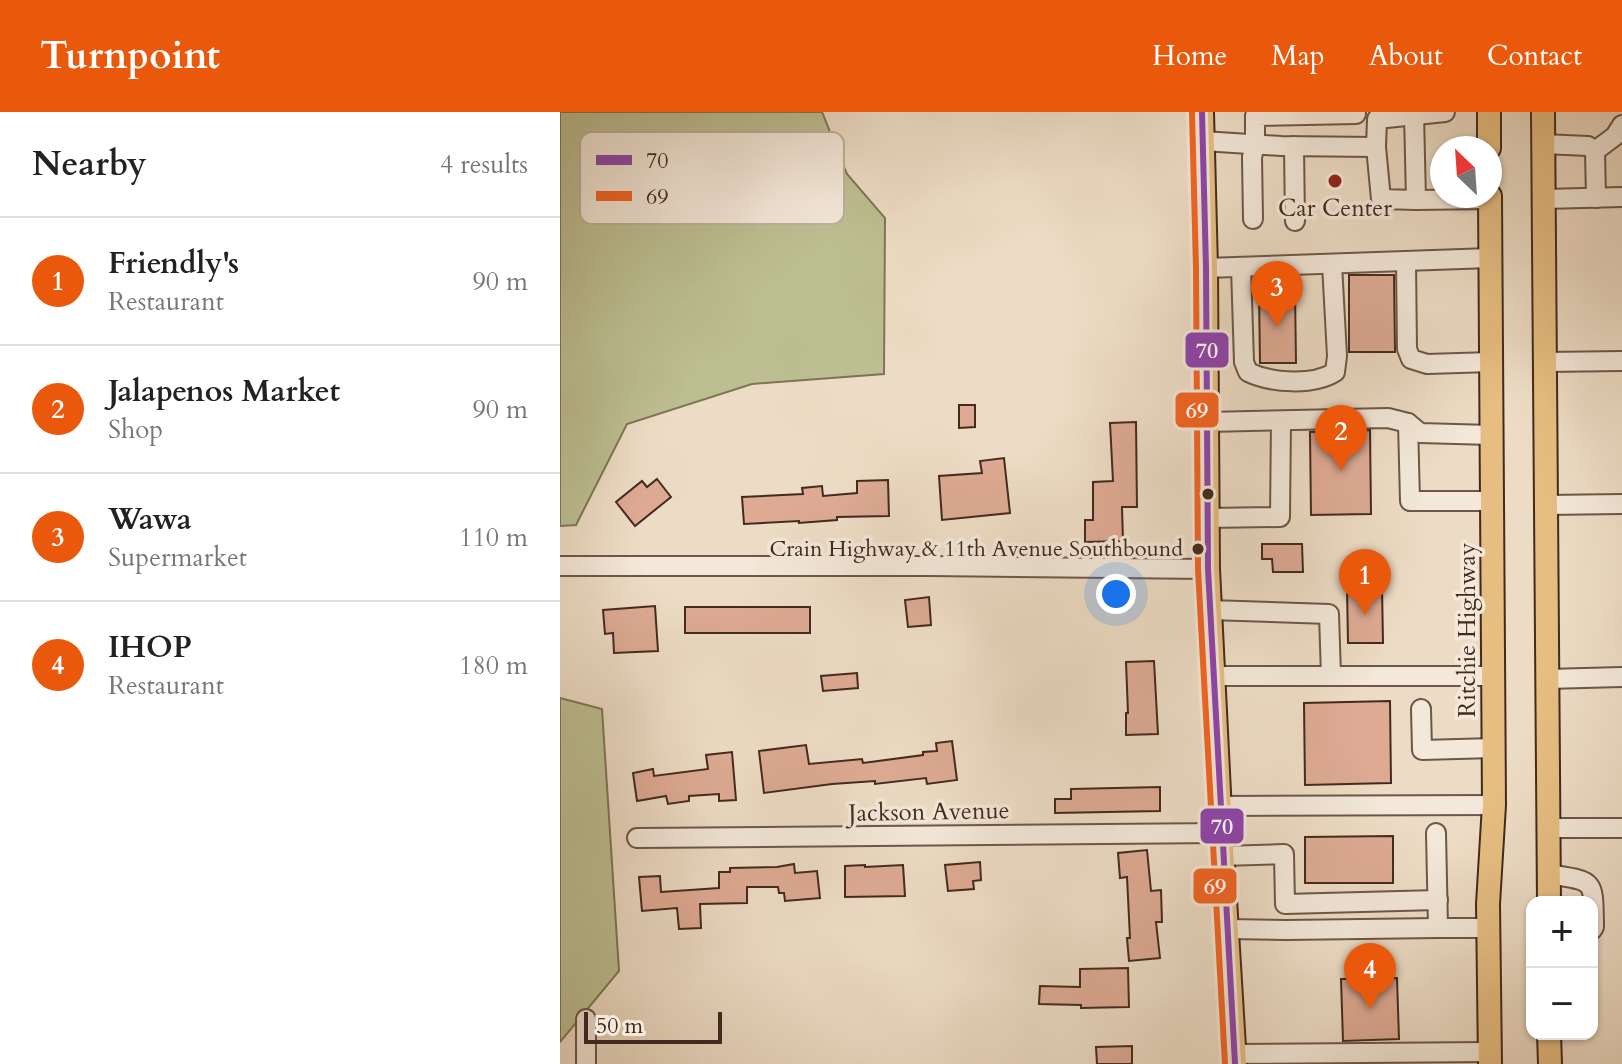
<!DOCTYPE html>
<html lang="en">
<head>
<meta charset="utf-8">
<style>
	body { margin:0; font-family:Cardo,serif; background:#f2f2f2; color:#222 }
	.controls { position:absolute; right:24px; bottom:24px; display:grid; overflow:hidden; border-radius:16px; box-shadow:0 2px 6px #0004 }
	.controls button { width:72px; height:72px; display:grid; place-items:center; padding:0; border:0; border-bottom:2px solid #e0e0e0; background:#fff; color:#222; font:40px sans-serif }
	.compass { position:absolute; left:870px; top:24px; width:72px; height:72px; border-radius:50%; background:#fff; box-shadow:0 2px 6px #0004; rotate:335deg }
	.scale { position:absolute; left:24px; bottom:20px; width:138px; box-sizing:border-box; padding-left:8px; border:4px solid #432a1f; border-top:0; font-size:22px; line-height:28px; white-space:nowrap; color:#432a1f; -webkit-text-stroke:6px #f3e8d9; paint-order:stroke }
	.you { position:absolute; left:556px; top:482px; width:28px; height:28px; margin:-20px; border:6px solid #fff; border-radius:50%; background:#1a73e8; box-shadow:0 0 0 12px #1a73e833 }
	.badge { display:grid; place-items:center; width:52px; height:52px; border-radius:50%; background:#ea580c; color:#fff; font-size:26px; font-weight:700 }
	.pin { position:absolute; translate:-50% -66px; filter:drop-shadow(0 2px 4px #0008) }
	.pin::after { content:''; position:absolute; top:42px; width:28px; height:24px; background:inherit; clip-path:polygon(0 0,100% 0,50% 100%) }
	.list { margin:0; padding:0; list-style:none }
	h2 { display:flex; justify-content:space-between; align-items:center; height:104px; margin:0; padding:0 32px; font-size:34px }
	h2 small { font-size:26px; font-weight:400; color:#767676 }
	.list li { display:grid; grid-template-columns:52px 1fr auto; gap:24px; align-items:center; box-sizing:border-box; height:128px; padding:0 32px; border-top:2px solid #e0e0e0 }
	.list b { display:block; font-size:30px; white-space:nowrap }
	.list p { margin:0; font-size:26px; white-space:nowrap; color:#767676 }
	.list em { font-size:26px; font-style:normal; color:#767676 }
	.map { position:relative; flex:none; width:1062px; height:952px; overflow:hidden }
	header { display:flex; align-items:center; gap:48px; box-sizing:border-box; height:112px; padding:0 40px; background:#ea580c; color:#fff }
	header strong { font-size:38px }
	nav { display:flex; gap:44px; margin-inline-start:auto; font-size:28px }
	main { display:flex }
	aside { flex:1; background:#fff }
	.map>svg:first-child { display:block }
	.green { fill:#bcbf92; stroke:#807458; stroke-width:2 }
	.building { fill:#deaa94; stroke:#432a1f; stroke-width:2 }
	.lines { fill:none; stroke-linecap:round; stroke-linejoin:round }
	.minor-casing { stroke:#6e5648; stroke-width:22 }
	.major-casing { stroke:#432a1f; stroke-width:26 }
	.minor { stroke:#f3e8d9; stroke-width:18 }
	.major { stroke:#e6be82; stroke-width:22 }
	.bus-1-casing { stroke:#f3e8d9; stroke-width:12 }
	.bus-2-casing { stroke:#f3e8d9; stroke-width:12 }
	.bus-1 { stroke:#8e44ad; stroke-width:6 }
	.bus-2 { stroke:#f26522; stroke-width:6 }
	.poi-dot { fill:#8f2418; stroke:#f3e8d9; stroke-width:3 }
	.bus-dot { fill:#432a1f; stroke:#f3e8d9; stroke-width:3 }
	.labels { text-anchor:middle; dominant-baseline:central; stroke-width:7; stroke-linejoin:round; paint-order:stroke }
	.bus-label { font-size:22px; fill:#432a1f; stroke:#f3e8d9; text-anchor:end }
	.poi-label { font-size:24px; fill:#432a1f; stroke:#f3e8d9 }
	.street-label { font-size:24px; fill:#432a1f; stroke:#f3e8d9 }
	.key { fill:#f3e8d9; stroke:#beafa1; stroke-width:2 }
	.key-label { font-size:22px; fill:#432a1f }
	.line-badge { stroke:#f3e8d9; stroke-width:3 }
	.badge-label { font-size:22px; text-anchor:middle; font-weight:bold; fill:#fff }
</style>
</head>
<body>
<header>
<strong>Turnpoint</strong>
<nav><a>Home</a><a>Map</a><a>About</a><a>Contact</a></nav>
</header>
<main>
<aside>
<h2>Nearby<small>4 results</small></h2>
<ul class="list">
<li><span class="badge">1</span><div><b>Friendly's</b><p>Restaurant</p></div><em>90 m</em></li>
<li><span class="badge">2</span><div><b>Jalapenos Market</b><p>Shop</p></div><em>90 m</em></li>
<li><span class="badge">3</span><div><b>Wawa</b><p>Supermarket</p></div><em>110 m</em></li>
<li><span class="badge">4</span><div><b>IHOP</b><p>Restaurant</p></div><em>180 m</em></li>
</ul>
</aside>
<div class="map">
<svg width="1062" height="952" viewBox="0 0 1062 952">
	<rect width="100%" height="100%" fill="#eddcc5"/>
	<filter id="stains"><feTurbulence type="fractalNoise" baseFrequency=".0025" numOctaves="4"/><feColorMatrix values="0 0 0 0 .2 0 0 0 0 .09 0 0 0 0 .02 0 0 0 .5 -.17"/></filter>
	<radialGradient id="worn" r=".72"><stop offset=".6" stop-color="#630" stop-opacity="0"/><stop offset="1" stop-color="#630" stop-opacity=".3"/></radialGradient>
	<g class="green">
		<polygon points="0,0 262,0 287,62 325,106 324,262 192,272 67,312 16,413 0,414"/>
		<polygon points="0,586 42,597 59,859 0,930"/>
	</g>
	<g class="building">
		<polygon points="789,163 834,163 835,240 789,240"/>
		<polygon points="735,179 736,251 700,251 699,180"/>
		<polygon points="399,293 415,293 415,315 399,316"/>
		<polygon points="576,310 577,395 562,395 563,429 525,430 525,408 533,408 533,370 553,369 550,311"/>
		<polygon points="810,318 811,402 751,403 750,320"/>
		<polygon points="444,346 450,401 382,408 379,364 422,361 420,349"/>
		<polygon points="97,367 111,385 75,414 56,390 82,369 87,375"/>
		<polygon points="328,368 329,404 277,405 277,408 239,411 239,409 184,412 182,385 243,382 242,376 262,374 263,384 297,381 297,369"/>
		<polygon points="702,432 742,432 743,460 713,460 712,447 702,447"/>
		<polygon points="822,475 823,531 788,531 787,476"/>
		<polygon points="369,485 371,513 348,515 345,488"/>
		<polygon points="95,494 98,539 54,541 53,521 45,522 43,498"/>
		<rect x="125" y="495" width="125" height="26"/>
		<polygon points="594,549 598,622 566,623 566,601 568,601 566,550"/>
		<polygon points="297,561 298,576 263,579 261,564"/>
		<polygon points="830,589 831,671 745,673 744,591"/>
		<polygon points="392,629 397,668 367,672 366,666 315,672 315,669 272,672 204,681 199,639 246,633 249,652 302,647 303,651 363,643 363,640 377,639 376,631"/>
		<polygon points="172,640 176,688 159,689 159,682 129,684 129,689 108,692 106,684 77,689 73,661 93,657 94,664 148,657 146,643"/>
		<polygon points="600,675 600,699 495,701 495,687 511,687 511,677"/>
		<polygon points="833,724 833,771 745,771 745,725"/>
		<polygon points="587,738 591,779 601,778 602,810 596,810 600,846 569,849 567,826 570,826 567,765 560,766 558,741"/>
		<polygon points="420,750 421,768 413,769 414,777 388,779 385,753"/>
		<polygon points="234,752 235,761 257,759 260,786 225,789 224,781 219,781 218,775 187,775 187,791 140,792 141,816 119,817 117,796 82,799 79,765 100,764 101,780 159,776 159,760 170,760 170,756 217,755"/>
		<polygon points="305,753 305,755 343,753 345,784 285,785 285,754"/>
		<polygon points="568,856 569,895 521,896 521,893 479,892 480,874 520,875 520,857"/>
		<polygon points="837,866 839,927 783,929 781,867"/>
		<polygon points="572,934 572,952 537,952 536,935"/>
	</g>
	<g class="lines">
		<g class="minor-casing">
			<g id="minor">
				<polyline points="885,0 817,7 816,35 821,87 856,88 930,87"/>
				<polyline points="854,2 856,88"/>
				<polyline points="643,29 721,34 816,35"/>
				<polyline points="983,32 1028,34 1035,39 1036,86"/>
				<polyline points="734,34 735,109"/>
				<polyline points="1035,39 1055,24 1062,13"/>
				<polyline points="984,87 1062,85"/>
				<polyline points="693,107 692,45 695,33 695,4 796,2"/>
				<polyline points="846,149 847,237 851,247 867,252 931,250"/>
				<path d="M681 155 684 250 688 260C711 271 753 274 775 260L777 244 772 152"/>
				<polyline points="646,156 930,146"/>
				<polyline points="985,250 1062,249"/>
				<polyline points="647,310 828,306 848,311 860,321 931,323"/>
				<polyline points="848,311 850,389 932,389"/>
				<polyline points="986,393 1062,392"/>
				<polyline points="647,406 720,405 721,309"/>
				<polyline points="0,454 369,454 648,457"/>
				<polyline points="650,498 769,502 771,564"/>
				<polyline points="653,564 933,564"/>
				<polyline points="987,567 1062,565"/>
				<polyline points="861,597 862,638 934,636"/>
				<polyline points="660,694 934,693"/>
				<polyline points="988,716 1062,716"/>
				<polyline points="876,721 878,816 929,816"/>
				<polyline points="77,726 661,721"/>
				<polyline points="662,744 724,742 725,792 878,788"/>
				<path d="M988 762C1036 770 1033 766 1034 815L1032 818"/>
				<polyline points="668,817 726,818 878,816"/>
				<polyline points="675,942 930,940"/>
				<polyline points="26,952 26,907"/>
			</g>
		</g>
		<g class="major-casing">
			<g id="major">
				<polyline points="642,0 646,156 648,457 661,721 675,952"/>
				<polyline points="929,0 929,36"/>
				<polyline points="983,0 989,790"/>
				<polyline points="930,84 934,693 928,792 930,952"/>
				<polyline points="989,922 990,952"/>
			</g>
		</g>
		<use href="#minor" class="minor"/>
		<use href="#major" class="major"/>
		<g class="bus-1-casing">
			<polyline id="bus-1" points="642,0 646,156 648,457 675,952"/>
		</g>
		<g class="bus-2-casing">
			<polyline id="bus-2" points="632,0 636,156 638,457 665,952"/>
		</g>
		<use href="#bus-1" class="bus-1"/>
		<use href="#bus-2" class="bus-2"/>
	</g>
	<circle class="poi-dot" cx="775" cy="69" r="8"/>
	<g class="bus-dot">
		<circle cx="648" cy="382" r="7"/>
		<circle cx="638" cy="437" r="7"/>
	</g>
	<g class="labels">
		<g class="bus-label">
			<text x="623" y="437">Crain Highway &amp; 11th Avenue Southbound</text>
		</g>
		<g class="poi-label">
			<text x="775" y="96">Car Center</text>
		</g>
		<g class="street-label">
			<text transform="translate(907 518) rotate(-90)">Ritchie Highway</text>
			<text transform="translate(369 700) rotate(-1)">Jackson Avenue</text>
		</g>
	</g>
	<rect x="20" y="20" width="264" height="92" rx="12" class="key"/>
	<rect x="36" y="43" width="36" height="10" fill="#8e44ad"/>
	<rect x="36" y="79" width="36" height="10" fill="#f26522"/>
	<g class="key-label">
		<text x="86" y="56">70</text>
		<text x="86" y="92">69</text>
	</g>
	<g class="line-badge">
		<rect x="624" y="219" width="46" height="38" rx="8" fill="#8e44ad"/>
		<rect x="614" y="279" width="46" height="38" rx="8" fill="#f26522"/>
		<rect x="639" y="695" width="46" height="38" rx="8" fill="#8e44ad"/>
		<rect x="632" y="755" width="46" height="38" rx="8" fill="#f26522"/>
	</g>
	<g class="badge-label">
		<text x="647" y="246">70</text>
		<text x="637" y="306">69</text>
		<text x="662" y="722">70</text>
		<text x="655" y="782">69</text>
	</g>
	<rect width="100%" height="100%" filter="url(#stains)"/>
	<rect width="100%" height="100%" fill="url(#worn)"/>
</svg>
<div class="controls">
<button>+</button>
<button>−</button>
</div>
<svg class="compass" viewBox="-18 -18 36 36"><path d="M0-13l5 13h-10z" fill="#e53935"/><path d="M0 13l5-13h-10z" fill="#767676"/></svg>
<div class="scale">50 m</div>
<div class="you"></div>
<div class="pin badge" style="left:805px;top:503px">1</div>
<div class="pin badge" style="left:781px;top:359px">2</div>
<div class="pin badge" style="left:717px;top:215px">3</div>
<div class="pin badge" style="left:810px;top:897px">4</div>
</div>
</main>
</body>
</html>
